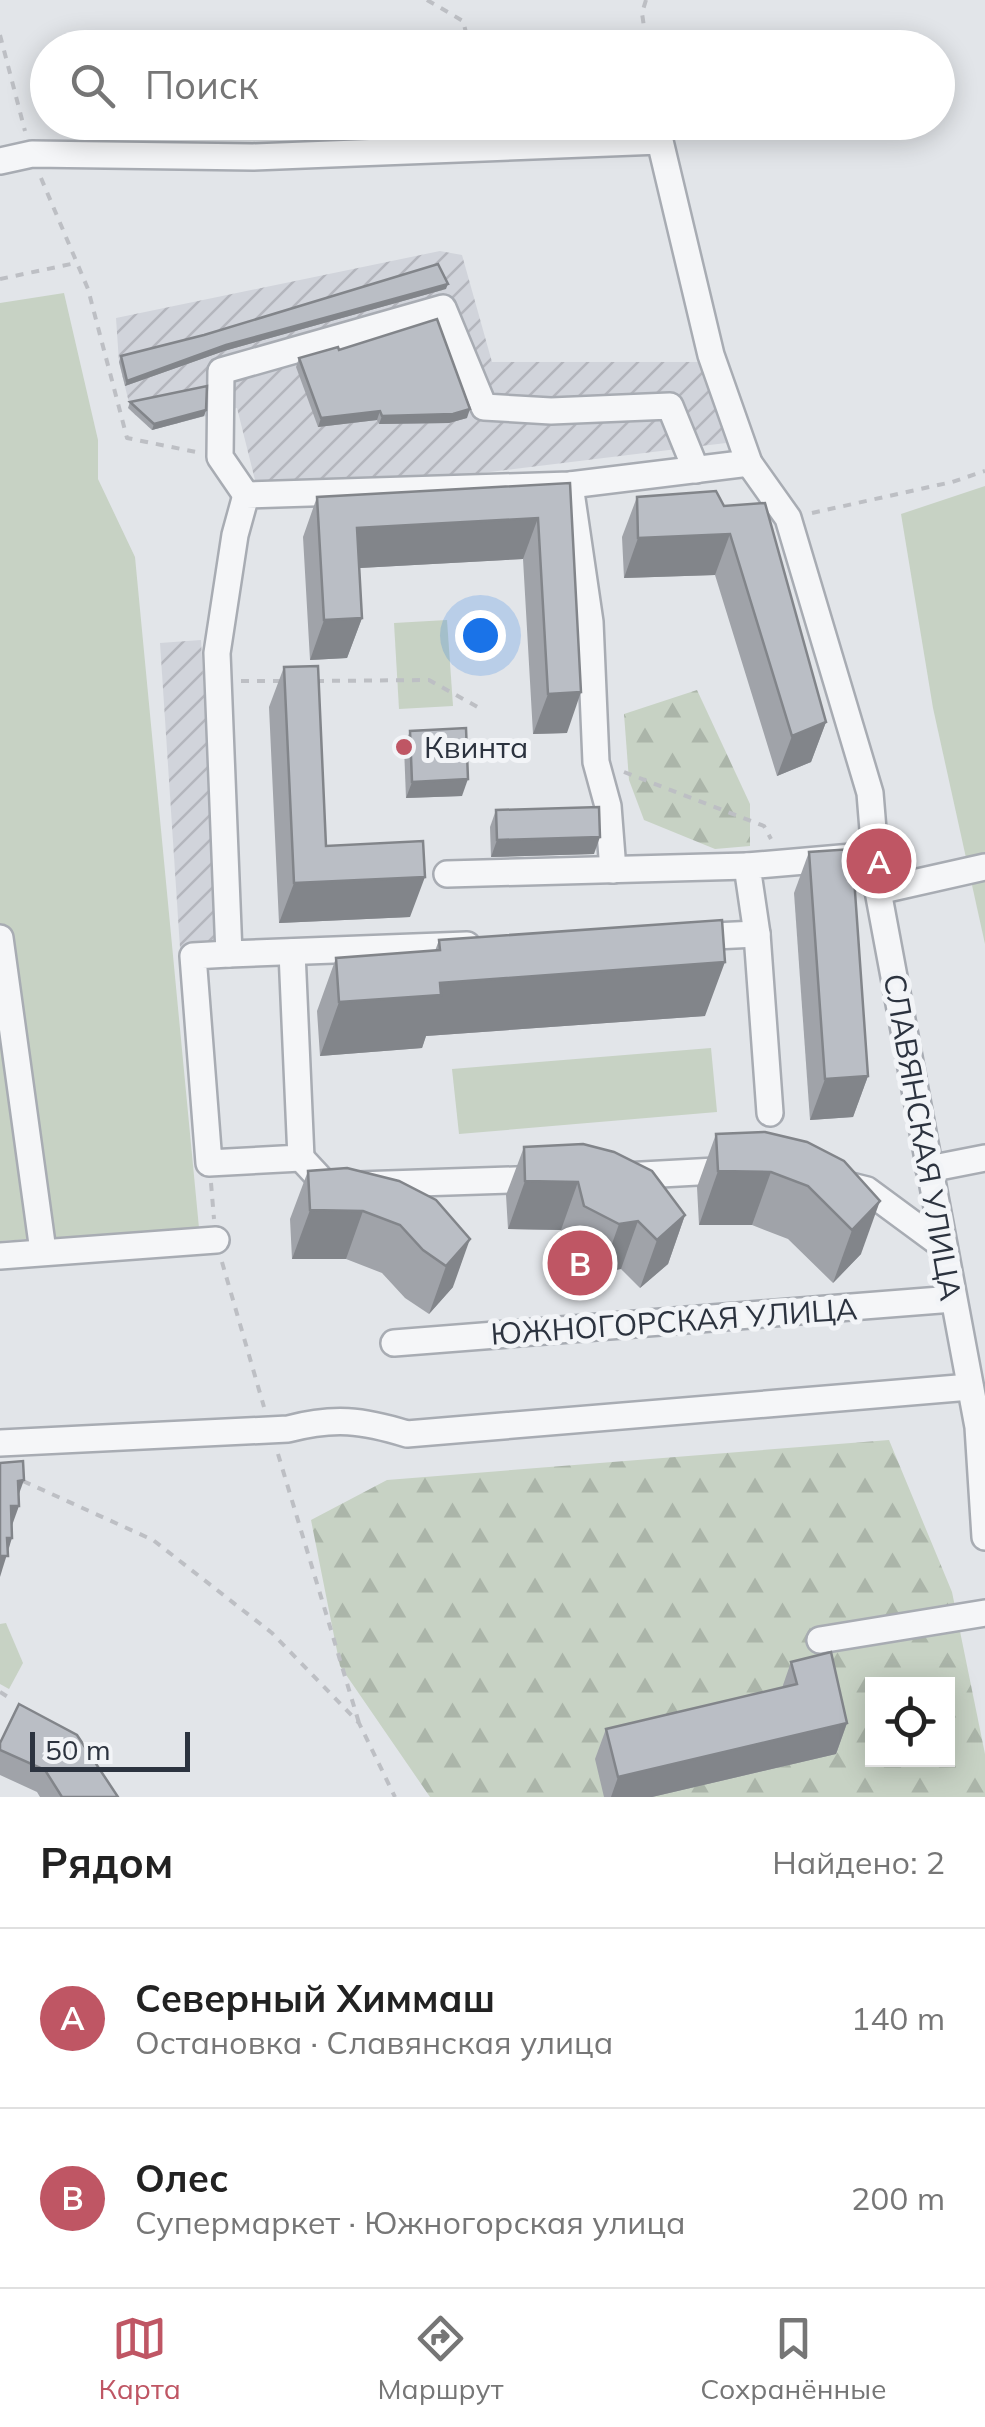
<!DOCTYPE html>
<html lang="ru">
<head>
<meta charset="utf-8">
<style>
	body { margin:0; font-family:Mulish,sans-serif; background:#f6f6f6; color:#222 }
	.controls { position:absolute; right:30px; bottom:30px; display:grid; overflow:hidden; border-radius:0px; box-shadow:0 5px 25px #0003 }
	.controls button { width:90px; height:90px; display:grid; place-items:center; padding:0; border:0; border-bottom:2px solid #e0e0e0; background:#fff; color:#222; font:50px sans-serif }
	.scale { position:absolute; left:30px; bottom:25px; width:160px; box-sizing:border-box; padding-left:10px; border:5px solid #2c333f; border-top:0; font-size:28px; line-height:35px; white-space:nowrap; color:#2c333f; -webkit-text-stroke:8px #f2f4f7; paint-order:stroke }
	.you { position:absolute; left:480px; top:635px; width:35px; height:35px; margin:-25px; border:8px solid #fff; border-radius:50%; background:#1a73e8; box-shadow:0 0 0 15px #1a73e833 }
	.badge { display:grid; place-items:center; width:65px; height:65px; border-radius:50%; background:#bf5664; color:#fff; font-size:32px; font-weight:700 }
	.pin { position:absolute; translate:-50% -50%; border:5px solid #fff; box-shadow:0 2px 10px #0006 }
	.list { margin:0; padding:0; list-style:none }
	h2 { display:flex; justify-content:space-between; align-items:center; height:130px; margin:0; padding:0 40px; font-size:42px }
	h2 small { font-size:32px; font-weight:400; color:#767676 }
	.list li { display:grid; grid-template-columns:65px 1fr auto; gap:30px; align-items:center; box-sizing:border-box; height:180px; padding:0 40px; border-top:2px solid #e0e0e0 }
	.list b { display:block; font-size:38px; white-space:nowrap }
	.list p { margin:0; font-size:32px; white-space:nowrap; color:#767676 }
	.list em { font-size:32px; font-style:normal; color:#767676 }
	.icon { flex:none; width:55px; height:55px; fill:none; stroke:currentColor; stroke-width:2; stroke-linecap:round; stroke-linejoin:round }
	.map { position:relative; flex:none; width:985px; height:1797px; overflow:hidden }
	.search { position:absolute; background:#fff; box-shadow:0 5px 25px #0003; left:30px; right:30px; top:30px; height:110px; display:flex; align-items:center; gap:25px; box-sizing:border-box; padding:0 35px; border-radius:55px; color:#767676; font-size:38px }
	.sheet { height:490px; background:#fff }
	nav { display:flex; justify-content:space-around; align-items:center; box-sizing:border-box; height:140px; border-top:2px solid #e0e0e0; background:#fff; font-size:28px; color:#767676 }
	nav a { display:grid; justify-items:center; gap:5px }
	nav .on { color:#bf5664 }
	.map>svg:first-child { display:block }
	.industrial { fill:url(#industrial-furrows) }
	.green { fill:#c7d2c4 }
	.forest { fill:url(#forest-firs); fill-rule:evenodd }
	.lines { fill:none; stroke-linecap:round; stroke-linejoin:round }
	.minor-casing { stroke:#a8acb3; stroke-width:30 }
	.path { stroke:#bdbfc4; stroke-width:4; stroke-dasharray:8 8; stroke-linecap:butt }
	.minor { stroke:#f5f6f8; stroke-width:25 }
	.wall { fill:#a0a3a9 }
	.shaded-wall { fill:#82858a }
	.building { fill:#babec5; stroke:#82858a; stroke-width:2.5 }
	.poi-dot { fill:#bf5664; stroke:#f2f4f7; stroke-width:4 }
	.labels { text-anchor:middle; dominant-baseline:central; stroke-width:10; stroke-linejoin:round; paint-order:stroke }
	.poi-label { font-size:30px; fill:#2c333f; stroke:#f2f4f7; text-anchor:start }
	.street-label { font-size:30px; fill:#2c333f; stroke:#f2f4f7 }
</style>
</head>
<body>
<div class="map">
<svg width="985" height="1797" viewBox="0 0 985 1797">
	<defs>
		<pattern id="industrial-furrows" width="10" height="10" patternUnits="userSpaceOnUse" patternTransform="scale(2.5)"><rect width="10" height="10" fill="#d1d4db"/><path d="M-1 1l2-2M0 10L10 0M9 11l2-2" fill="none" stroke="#b4b6bd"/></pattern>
		<pattern id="forest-firs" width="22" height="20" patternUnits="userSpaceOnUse" patternTransform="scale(2.5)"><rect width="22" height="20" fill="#c7d2c4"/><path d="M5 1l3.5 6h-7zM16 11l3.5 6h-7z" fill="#abb5a9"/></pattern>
	</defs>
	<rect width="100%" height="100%" fill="#e2e5e9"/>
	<g class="industrial">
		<polygon points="440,251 462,255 492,362 705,362 726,443 260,500 237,408 152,430 131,411 119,362 116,318"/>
		<polygon points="201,640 218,945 180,948 160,643"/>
	</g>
	<g class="green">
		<polygon points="64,293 98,440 98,479 135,557 199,1228 0,1241 0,303"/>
		<polygon points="985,486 985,944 933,708 901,514"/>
		<polygon points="447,620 453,706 399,709 394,623"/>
		<polygon points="711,1048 717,1112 459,1134 452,1069"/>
		<polygon points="6,1623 23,1663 9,1689 0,1684 0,1624"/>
	</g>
	<g class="forest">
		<polygon points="697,690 750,804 750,846 715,849 644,820 629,780 624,714"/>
		<path d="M889 1440 952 1592 985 1754V1797H430L340 1666 311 1520 387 1480ZM872 1684H948V1760H872Z"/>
	</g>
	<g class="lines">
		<g class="minor-casing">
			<g id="minor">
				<polyline points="0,161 32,154 253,157 660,141 711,355 749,463 788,518 870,793 878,891 978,1427 985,1537"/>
				<polyline points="570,485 590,622 596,762 608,806 613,870"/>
				<polyline points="246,495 220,457 221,371 443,308 484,407 551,411 670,406 696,470"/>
				<polyline points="447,874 747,866"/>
				<polyline points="878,891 985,867"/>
				<polyline points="692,937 757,934"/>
				<polyline points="0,938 43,1251"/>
				<polyline points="467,945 229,954 217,653 235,535 246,495 570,485 749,463"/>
				<polyline points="229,954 193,956 209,1163 301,1158 292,952"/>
				<polyline points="770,1113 757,934 747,866 875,855"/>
				<polyline points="301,1158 327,1186 544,1179"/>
				<polyline points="929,1169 985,1158"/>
				<polyline points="624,1176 734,1170"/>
				<polyline points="847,1185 867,1190 943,1246"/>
				<polyline points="0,1256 216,1240"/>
				<polyline points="394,1343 953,1299"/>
				<path d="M0 1443 288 1429C334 1417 362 1420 407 1434L970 1387"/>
				<polyline points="820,1640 985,1613"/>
			</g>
		</g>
		<g class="path">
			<polyline points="427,0 463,21 470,48"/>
			<polyline points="646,0 642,13 647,48"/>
			<polyline points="0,35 25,131"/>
			<polyline points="41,178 88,289 127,438 196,452"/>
			<polyline points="0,279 76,263"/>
			<polyline points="812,513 952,482 985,471"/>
			<polyline points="241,681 281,681"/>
			<polyline points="316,681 429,680 483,710"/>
			<polyline points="624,772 764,826 771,839"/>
			<polyline points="211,1183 214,1219"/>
			<polyline points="222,1262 264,1407"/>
			<polyline points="278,1454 359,1723"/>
			<polyline points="23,1481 153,1540 272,1633 359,1723 395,1797"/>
			<polyline points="0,1692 8,1697"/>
		</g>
		<use href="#minor" class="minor"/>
	</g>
	<g class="wall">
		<polygon points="446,289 224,351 125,386 119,362 121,356"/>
		<polygon points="339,350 467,418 449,423 379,424 377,420 318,427 296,367 299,358"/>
		<polygon points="130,402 206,410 204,416 152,430 128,408"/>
		<polygon points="570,483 567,733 533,734 523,559 359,568 362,618 347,658 310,660 303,537 317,497"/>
		<polygon points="716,491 826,722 811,762 777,776 715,575 624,578 622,537 637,497"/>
		<polygon points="284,667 326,846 410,917 279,923 269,707"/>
		<polygon points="410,731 462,796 406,798 404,747"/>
		<polygon points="496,810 594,854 491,857 490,827"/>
		<polygon points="809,852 868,1076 853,1117 810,1120 794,893"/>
		<polygon points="439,940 705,1016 426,1036 422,1048 320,1056 317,1011 336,958 435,951"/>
		<polygon points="716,1134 844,1161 861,1254 833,1283 788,1239 752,1225 699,1225 697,1187"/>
		<polygon points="524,1147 685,1215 668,1264 640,1288 621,1269 602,1272 566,1255 561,1230 508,1229 506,1195"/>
		<polygon points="308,1171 436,1200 453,1287 429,1314 405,1298 382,1273 346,1259 292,1259 290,1219"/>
		<polygon points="791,1662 847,1723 836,1754 652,1797 604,1797 595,1759 606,1729 782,1688"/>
		<polygon points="0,1743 118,1797 40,1797 37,1792 0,1775"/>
	</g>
	<g class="shaded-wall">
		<polygon points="448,284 446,289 224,351 125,386 127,381 226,345"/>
		<polygon points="470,409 467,418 449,423 379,424 382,416"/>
		<polygon points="206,410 204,416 152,430 154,424"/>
		<polygon points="380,411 377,420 318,427 321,418"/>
		<polygon points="538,518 523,559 342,569 357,528"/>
		<polygon points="730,534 715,575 624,578 638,538"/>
		<polygon points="362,618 347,658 310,660 324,620"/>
		<polygon points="581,692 567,733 533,734 548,694"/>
		<polygon points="826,722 811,762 777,776 792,736"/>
		<polygon points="468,779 462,796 406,798 412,782"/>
		<polygon points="600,837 594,854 491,857 497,840"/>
		<polygon points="425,877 410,917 279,923 294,883"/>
		<polygon points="725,962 705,1016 426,1036 422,1048 320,1056 339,1002 440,983"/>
		<polygon points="868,1076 853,1117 810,1120 825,1079"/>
		<polygon points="718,1171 771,1172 752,1225 699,1225"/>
		<polygon points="525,1181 578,1182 561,1230 508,1229"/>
		<polygon points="880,1201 861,1254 833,1283 852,1230"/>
		<polygon points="310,1210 363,1211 346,1259 292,1259"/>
		<polygon points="685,1215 668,1264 640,1288 657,1240"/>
		<polygon points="638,1221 621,1269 602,1272 619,1224"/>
		<polygon points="470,1239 453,1287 429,1314 446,1266"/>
		<polygon points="24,1480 15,1505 18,1481"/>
		<polygon points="11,1506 19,1506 10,1531"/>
		<polygon points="7,1538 12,1538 0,1577 0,1556"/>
		<polygon points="847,1723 836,1754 652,1797 611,1797 618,1777"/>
	</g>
	<g class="building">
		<polygon points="438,264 448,284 226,345 127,381 121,356 204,335"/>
		<polygon points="437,319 470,409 453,414 382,416 380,411 321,418 299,358 338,347 339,350"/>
		<polygon points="207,386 206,410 154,424 130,402"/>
		<polygon points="570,483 581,692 548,694 538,518 357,528 362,618 324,620 317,497"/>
		<polygon points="716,491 724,506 765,503 826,722 792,736 730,534 638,538 637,497"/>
		<polygon points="318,666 326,846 423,841 425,877 294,883 284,667"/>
		<polygon points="466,728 468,779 412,782 410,731"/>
		<polygon points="599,807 600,837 497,840 496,810"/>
		<polygon points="852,849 868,1076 825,1079 809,852"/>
		<polygon points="722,920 725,962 440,983 441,995 339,1002 336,958 440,950 439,940"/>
		<polygon points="765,1132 807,1142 844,1161 880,1201 852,1230 808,1186 771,1172 718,1171 716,1134"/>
		<polygon points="583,1144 614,1152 652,1171 685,1215 657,1240 638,1221 619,1224 584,1206 578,1182 525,1181 524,1147"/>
		<polygon points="347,1168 399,1181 436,1200 470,1239 446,1266 423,1250 400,1225 363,1211 310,1210 308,1171"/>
		<polygon points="23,1461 24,1480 18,1481 19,1506 11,1506 12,1538 7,1538 8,1556 0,1556 0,1463"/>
		<polygon points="831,1652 847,1723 618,1777 606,1729 797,1684 791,1662"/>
		<polygon points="19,1704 77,1735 118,1797 62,1797 45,1770 0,1750 0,1743"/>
	</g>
	<circle class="poi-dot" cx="404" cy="747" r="10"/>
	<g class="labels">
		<g class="poi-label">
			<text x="424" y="747">Квинта</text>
		</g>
		<g class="street-label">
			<text transform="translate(923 1137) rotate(80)">СЛАВЯНСКАЯ УЛИЦА</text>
			<text transform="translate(674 1321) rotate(-4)">ЮЖНОГОРСКАЯ УЛИЦА</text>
		</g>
	</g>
</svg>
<div class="controls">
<button><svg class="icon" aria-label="locate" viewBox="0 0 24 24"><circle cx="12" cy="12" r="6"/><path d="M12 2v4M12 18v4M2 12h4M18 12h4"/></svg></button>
</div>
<div class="scale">50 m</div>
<div class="you"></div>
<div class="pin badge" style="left:879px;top:861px">A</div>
<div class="pin badge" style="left:580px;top:1263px">B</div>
<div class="search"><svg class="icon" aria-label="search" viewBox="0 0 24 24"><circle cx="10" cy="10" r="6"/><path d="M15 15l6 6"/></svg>Поиск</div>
</div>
<section class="sheet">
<h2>Рядом<small>Найдено: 2</small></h2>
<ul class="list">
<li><span class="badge">A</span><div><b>Северный Химмаш</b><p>Остановка · Славянская улица</p></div><em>140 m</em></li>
<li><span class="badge">B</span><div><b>Олес</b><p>Супермаркет · Южногорская улица</p></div><em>200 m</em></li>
</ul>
</section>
<nav>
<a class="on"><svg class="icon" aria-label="map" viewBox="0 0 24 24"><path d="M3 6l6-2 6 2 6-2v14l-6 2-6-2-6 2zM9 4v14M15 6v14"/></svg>Карта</a>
<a><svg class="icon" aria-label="directions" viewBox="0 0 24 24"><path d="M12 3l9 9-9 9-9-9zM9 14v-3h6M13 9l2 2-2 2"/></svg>Маршрут</a>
<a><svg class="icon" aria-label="saved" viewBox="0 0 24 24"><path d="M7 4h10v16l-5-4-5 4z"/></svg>Сохранённые</a>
</nav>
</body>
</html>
